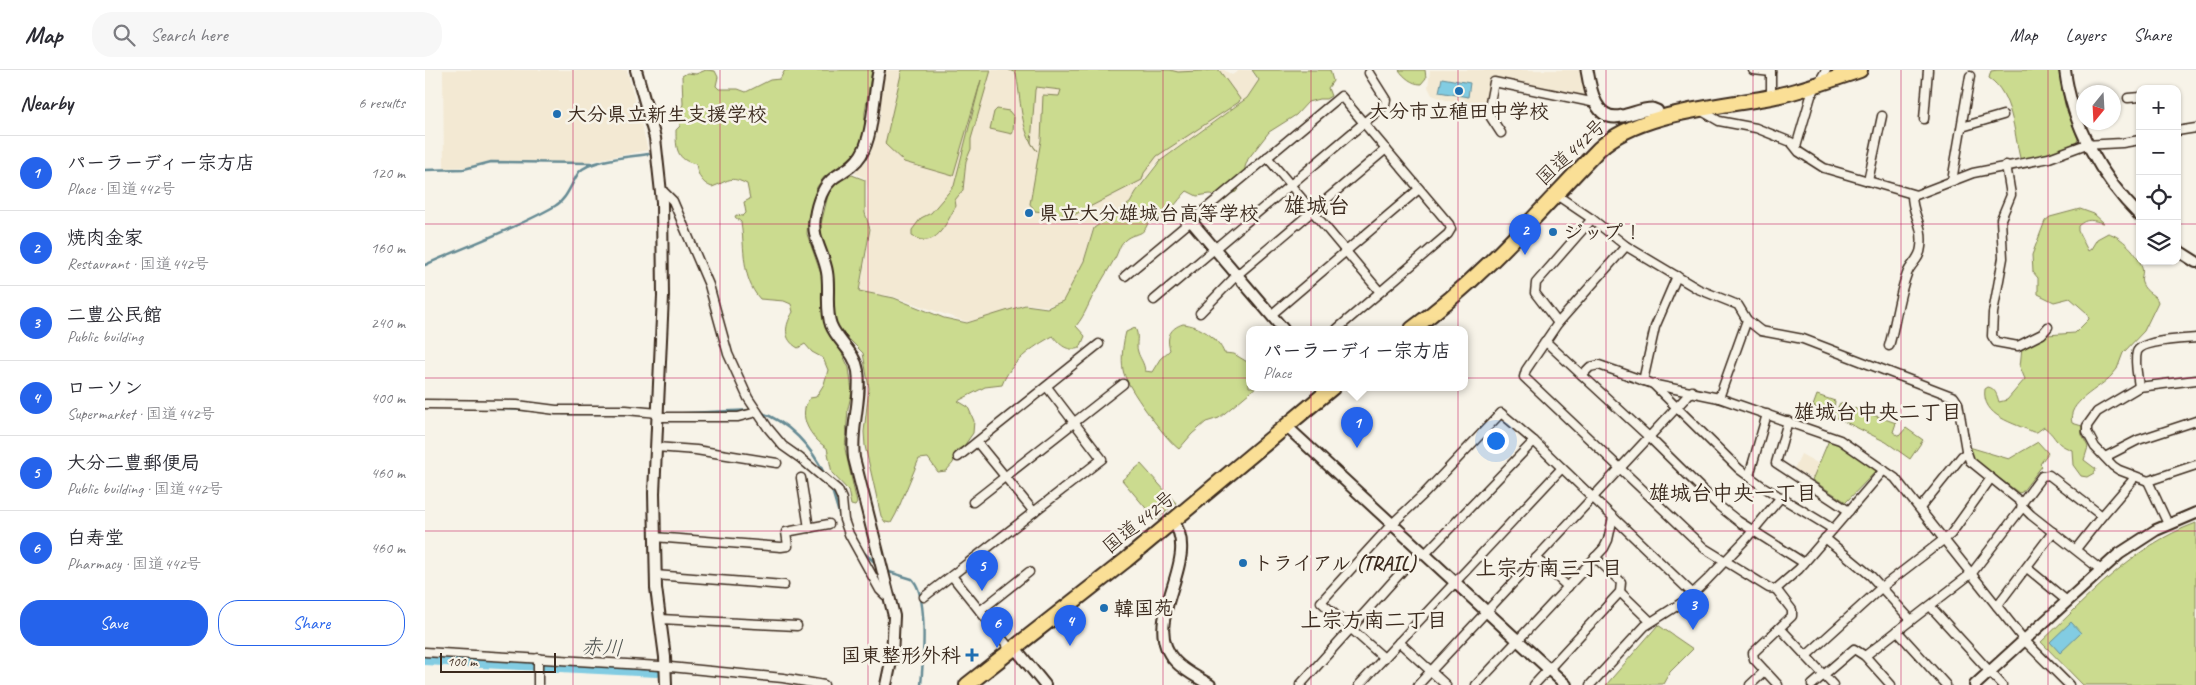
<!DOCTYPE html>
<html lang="en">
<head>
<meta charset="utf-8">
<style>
	body { margin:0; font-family:Caveat,"Klee One",sans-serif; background:#f7f7f7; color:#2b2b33 }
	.controls { position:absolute; right:15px; top:15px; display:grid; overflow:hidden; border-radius:10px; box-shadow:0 1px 4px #0004 }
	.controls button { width:45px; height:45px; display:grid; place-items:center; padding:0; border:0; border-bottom:1px solid #e1e1e2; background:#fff; color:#2b2b33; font:25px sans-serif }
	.compass { position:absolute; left:1651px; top:15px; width:45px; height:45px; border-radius:50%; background:#fff; box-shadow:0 1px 4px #0004; rotate:198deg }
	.scale { position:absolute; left:15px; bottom:12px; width:116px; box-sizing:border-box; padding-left:5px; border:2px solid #3b2a1e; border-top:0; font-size:14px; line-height:18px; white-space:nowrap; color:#3b2a1e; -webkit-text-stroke:4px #f7f3e8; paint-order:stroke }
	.you { position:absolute; left:1070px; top:370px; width:18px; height:18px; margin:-12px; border:4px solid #fff; border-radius:50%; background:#1a73e8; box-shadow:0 0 0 8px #1a73e833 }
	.badge { display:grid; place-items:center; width:32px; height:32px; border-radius:50%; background:#2563eb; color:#fff; font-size:16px; font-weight:700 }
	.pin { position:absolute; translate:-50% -41px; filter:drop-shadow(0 1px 2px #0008) }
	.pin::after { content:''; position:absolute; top:26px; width:18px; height:15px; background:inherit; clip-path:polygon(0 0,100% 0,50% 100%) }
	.popup { position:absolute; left:821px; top:256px; width:222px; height:65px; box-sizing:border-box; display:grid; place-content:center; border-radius:10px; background:#fff; filter:drop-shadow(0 1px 4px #0005); font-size:16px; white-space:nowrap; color:#7c7c81 }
	.popup b { font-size:19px; color:#2b2b33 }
	.popup::after { content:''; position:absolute; left:50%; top:100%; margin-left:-10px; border:10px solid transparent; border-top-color:#fff }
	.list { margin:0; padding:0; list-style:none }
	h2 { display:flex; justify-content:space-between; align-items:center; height:65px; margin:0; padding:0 20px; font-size:21px }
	h2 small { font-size:16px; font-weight:400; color:#7c7c81 }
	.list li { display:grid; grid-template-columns:32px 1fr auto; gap:15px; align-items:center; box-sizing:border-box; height:75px; padding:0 20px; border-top:1px solid #e1e1e2 }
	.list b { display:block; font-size:19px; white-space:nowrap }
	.list p { margin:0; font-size:16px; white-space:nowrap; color:#7c7c81 }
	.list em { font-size:16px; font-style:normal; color:#7c7c81 }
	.actions { display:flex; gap:10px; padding:15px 20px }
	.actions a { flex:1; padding:11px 0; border:1px solid #2563eb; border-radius:20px; text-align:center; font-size:18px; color:#2563eb }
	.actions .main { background:#2563eb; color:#fff }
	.icon { flex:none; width:28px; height:28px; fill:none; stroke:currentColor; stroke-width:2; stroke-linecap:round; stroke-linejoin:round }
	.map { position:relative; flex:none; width:1771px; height:615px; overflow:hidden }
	header { display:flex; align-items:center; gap:30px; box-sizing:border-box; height:70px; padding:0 25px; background:#fff; border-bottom:1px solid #e1e1e2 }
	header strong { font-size:24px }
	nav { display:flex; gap:28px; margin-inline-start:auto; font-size:18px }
	.search { width:350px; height:45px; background:#f7f7f7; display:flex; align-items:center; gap:12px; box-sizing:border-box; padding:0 18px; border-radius:20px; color:#7c7c81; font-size:19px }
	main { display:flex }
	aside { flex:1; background:#fff }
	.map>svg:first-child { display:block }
	.built { fill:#f3e9d3 }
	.green { fill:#cbdb8f; stroke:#838256 }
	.water { fill:#82cce2; stroke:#668b94 }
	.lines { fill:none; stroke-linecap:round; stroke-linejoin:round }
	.stream { stroke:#668b94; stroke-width:2.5 }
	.river { stroke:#82cce2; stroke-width:14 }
	.minor-casing { stroke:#3b2a1e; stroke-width:11 }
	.tertiary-casing { stroke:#3b2a1e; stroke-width:14 }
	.secondary-casing { stroke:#3b2a1e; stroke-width:15 }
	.trunk-casing { stroke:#3b2a1e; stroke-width:18 }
	.minor { stroke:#f7f3e8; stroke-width:8 }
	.tertiary { stroke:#f7f3e8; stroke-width:10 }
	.secondary { stroke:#f7f3e8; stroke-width:11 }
	.trunk { stroke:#fadf96; stroke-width:14 }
	.grid { fill:none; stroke:#c2185b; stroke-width:1; stroke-opacity:0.55 }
	.poi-dot { fill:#1f6fb2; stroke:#f7f3e8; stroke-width:2 }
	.labels { text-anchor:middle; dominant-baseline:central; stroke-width:5; stroke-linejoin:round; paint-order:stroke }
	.poi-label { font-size:20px; font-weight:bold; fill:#3b2a1e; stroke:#f7f3e8; text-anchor:start }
	.street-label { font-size:20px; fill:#3b2a1e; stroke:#f7f3e8 }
	.neighbourhood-label { font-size:21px; font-weight:bold; fill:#3b2a1e; stroke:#f7f3e8 }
	.water-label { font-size:21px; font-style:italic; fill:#4d524f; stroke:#f7f3e8 }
	.quarter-label { font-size:22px; font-weight:bold; fill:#3b2a1e; stroke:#f7f3e8 }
</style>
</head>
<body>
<header>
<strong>Map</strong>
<div class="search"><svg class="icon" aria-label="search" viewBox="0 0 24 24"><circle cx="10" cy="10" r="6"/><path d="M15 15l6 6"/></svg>Search here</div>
<nav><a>Map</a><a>Layers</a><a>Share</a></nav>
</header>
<main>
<aside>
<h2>Nearby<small>6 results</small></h2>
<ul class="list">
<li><span class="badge">1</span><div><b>パーラーディー宗方店</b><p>Place · 国道442号</p></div><em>120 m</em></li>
<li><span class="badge">2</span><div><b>焼肉金家</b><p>Restaurant · 国道442号</p></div><em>160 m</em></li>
<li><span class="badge">3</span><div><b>二豊公民館</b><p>Public building</p></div><em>240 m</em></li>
<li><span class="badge">4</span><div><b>ローソン</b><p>Supermarket · 国道442号</p></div><em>400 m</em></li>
<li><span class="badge">5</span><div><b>大分二豊郵便局</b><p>Public building · 国道442号</p></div><em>460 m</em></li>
<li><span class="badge">6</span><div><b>白寿堂</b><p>Pharmacy · 国道442号</p></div><em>460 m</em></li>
</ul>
<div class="actions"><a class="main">Save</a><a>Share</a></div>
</aside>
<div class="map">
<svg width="1771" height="615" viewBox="0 0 1771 615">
	<rect width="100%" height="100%" fill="#f7f3e8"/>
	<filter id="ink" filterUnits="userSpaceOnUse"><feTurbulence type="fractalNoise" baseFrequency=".02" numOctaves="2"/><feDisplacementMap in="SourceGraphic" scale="10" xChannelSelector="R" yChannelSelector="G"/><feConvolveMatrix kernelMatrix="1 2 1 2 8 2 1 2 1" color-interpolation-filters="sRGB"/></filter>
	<g filter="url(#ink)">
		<g class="built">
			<polygon points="18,0 202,0 223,80 161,92 81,93 66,91 42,97 19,98"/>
			<polygon points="458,0 799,0 807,5 815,0 826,0 833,11 821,28 732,92 710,122 704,134 668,158 659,191 638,231 622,236 600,234 577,243 542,252 470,227 435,221 446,158 441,143 443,123 441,109 430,103 442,90 449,74 455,47"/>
			<polygon points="1005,0 1156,0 1161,29 1065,8 1059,37 1047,39 1007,25 1003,17"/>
			<polygon points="1376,384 1394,394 1388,409 1369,399"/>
		</g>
		<g class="green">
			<path d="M281 0 290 1 293 7 291 16 294 19H313L321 22 345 10 355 9 360 0H447L440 42 439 69 434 79 425 90 406 104 399 107 392 117 383 148 382 164 397 207 399 253 413 275 424 298 427 322 423 338 420 379 432 433 430 436 426 435 423 420 407 403 402 378C386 368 371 346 385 328L391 327 399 314 403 300 398 288 387 282 380 274 373 278C357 269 360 255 368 242L366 234 359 231 335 229C316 208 320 178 316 152L310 147 311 145 318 146 321 143 319 132 325 129 322 114C304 105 304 111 287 117 276 113 273 105 271 94 251 90 251 78 251 60L255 56 254 47 258 34 257 6 262 3 271 4Z"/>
			<path d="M477 0H566L546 69V79L541 91 538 120 530 130 531 136C521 153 511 181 487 166V160L496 148 506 143 529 116 556 10 528 106 479 92 460 74Z"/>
			<path d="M584 0H745L753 2 794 0 815 29 814 32 732 86 719 103 717 110 647 146 610 141 605 134 616 70 618 25 634 26 636 20 611 17 610 20 606 73 612 81C595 62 596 28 591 3Z"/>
			<path d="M827 0H905L908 11 903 18 906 26 901 29H894L883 32 871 45 844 62 823 89 820 97V108L811 122 799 126 785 124 772 126 762 121C750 133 746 143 732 152L724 150C718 170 710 160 699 171 695 174 693 183 690 188 684 199 678 208 672 219 664 231 661 244 651 256L660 266 655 278C642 282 635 275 628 266 607 277 585 293 577 315L560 317 533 331 543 337 549 351 548 363 539 376 532 380 528 393 521 401 513 402 503 388 494 389 471 444 466 453 460 452 456 446 440 376 439 362 444 318 438 283 407 252 409 211 395 173 396 154 404 121 411 113 427 105 440 110V143L445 159 434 221 469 228 519 248 542 253 600 235 622 238 638 231 659 191 669 158 705 133 711 122 735 91 822 28 834 10Z"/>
			<path d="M974 0H1000L1001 8 996 14C987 14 979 7 974 0Z"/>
			<path d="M1573 0H1634L1640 35 1653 69 1651 74 1627 85 1598 89 1595 88C1589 62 1587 23 1564 8L1566 1Z"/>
			<polygon points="572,39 584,41 589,47 588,62 587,64 565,59 569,42"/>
			<path d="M1655 139 1669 144 1679 153C1668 151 1663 147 1653 156V161L1663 181 1666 179 1672 169 1683 163C1696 166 1714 184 1717 198 1719 203 1715 208 1717 213 1721 224 1731 224 1733 232L1719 261 1698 283 1692 299 1687 305C1675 319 1641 332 1647 353L1657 356V365L1663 377 1659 390 1671 399 1669 403 1662 407 1656 406 1648 395 1647 380C1628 373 1633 368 1619 357L1612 362H1608C1590 353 1556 347 1560 319L1563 317C1570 318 1572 325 1574 332L1582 330 1600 309 1595 297 1597 277 1622 265 1650 263 1664 249 1662 243 1645 228 1629 232 1613 224V208L1608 202 1607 185 1620 151 1625 147Z"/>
			<path d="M758 254C773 255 794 268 799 283L809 284 824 293V317H831L794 348 781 352 767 364 754 379C741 370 700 315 698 300 696 288 698 273 701 262L710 258C715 266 710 273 713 282 715 289 719 292 720 301L727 302 735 289 745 280C741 267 745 258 758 254Z"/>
			<polygon points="1392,325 1410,331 1409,338 1412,339 1415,333 1471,353 1468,362 1474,366 1481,358 1498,370 1485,389 1461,372 1388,336"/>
			<polygon points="1404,370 1411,371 1449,398 1451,401 1421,432 1387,410"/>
			<polygon points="1613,372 1623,383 1615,394 1617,396 1597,422 1594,423 1547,388 1544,377 1584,389"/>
			<polygon points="716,394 751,433 731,450 697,410"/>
			<path d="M1771 453V615H1658L1616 572C1665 526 1706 477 1771 453Z"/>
			<polygon points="1233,555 1268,579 1245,602 1238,614 1181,615"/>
		</g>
		<g class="water">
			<polygon points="1017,8 1045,13 1043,27 1014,22"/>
			<polygon points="1646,552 1656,563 1635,583 1625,572"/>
		</g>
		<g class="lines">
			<g class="stream">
				<polyline points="0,100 39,99 66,92 166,93"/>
				<path d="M0 195C43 175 88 160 130 136 142 129 146 114 154 102 166 89 206 87 224 84"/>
				<polyline points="50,338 102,340"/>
				<path d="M334 342C364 351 387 378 400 405"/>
				<polyline points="138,344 175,344"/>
				<polyline points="188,344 205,344"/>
				<polyline points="240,344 329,340"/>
				<polyline points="406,417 416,450"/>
				<polyline points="438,482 453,495"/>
				<path d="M461 501 487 509C504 525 498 593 496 615"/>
			</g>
			<polyline class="river" points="0,588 232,600"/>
			<g class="minor-casing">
				<g id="minor">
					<polyline points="1328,0 1346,2"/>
					<polyline points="1346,27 1346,0"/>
					<polyline points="1703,28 1715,27"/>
					<polyline points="1275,40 1294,51 1331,58 1366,72 1374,82 1399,98 1491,125 1548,103 1624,88 1659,75 1697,73 1715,70"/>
					<polyline points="1499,49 1503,0"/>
					<polyline points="1537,57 1578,45"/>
					<polyline points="1752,61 1771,58"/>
					<polyline points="1076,63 1063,43 1069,12 1171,33"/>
					<polyline points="1371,77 1386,26 1401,0"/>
					<polyline points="842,87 955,222"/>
					<polyline points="1581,95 1586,125 1576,149 1578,188 1568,243 1567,266 1571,272 1593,276 1617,264 1623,257"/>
					<polyline points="1443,111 1457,46"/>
					<polyline points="1527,111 1545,6"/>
					<polyline points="236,119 248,131 284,215 303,284 323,328 343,358 358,376 375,388 413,420 417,429 419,450 424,464 455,520 460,525 464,524"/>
					<polyline points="1130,124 1167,149 1201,176 1273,219 1313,235 1322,250 1294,328"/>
					<polyline points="1201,176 1133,253 1101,300 1099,307 1279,478 1344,518 1351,519 1374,499 1459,400"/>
					<polyline points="700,206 916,26 1024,154 1026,159 1023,164 912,259"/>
					<polyline points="729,230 960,35 961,30 944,3"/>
					<polyline points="775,243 812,205 961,79"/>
					<polyline points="846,245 994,119"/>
					<polyline points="1322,250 1336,261 1378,269 1529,327 1533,333 1541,380 1545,391 1597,433 1596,439 1547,503 1440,586"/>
					<polyline points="1133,253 1110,223 1111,213 1167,149"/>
					<polyline points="1120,271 1224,367 1294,436 1313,451 1379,493"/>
					<path d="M1464 276C1471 253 1473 227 1482 204 1485 194 1495 190 1496 177 1499 153 1487 146 1487 125"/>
					<polyline points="1157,305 1165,297 1174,295 1231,315 1294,328 1415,370 1470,408 1599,570 1644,615"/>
					<polyline points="1771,310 1714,317 1672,342 1662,356 1662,362 1670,377 1688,396 1694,400 1723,411 1771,395"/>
					<polyline points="1218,311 1230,257 1252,206"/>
					<polyline points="1228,314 1314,399 1337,416 1408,459"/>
					<path d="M1714 317C1713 307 1709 292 1712 282 1716 270 1759 269 1771 268"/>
					<polyline points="0,334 92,335 131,340 201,340 233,343"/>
					<polyline points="233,347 313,347 332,342"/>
					<polyline points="1363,351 1351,393 1424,441"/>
					<polyline points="552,372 609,442"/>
					<polyline points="231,377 271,380 352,393"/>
					<polyline points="533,387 674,274"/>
					<polyline points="1680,387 1713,370 1771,351"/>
					<polyline points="1324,406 1342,344"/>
					<polyline points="376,408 384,458"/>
					<polyline points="1723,411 1743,454"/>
					<polyline points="548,432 698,314"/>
					<polyline points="1597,433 1617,406 1624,405 1677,446 1707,411 1709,406"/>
					<polyline points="1597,436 1606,445 1676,500"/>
					<polyline points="1495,438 1537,386 1542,383"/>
					<polyline points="229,467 356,477 363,476 361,462 404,454"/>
					<polyline points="1400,468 1446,506 1486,550"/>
					<polyline points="1651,479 1677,446"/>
					<polyline points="1000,484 1109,371"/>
					<polyline points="1111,488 1143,517"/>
					<polyline points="1602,498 1642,531"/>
					<polyline points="230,505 359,515"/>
					<polyline points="527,506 586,580"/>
					<polyline points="1351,519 1367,540 1367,546 1328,583 1329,589 1353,615"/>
					<polyline points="1195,522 1225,551"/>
					<polyline points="499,527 677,389 622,317"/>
					<polyline points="1505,536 1577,615"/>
					<polyline points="1572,536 1628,462"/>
					<polyline points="555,541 604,502"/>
					<polyline points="235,549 372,556"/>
					<polyline points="1355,558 1408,615"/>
					<polyline points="1472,561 1521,615"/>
					<polyline points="974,572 1021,615"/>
					<polyline points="0,582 235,596 358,608 399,615"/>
					<polyline points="1381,586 1457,517 1526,464 1566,408"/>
					<polyline points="959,588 896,532 967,454 999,424 1076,343 1109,371 1268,524"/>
					<polyline points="113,615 113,588"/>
					<polyline points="875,615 996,480"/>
					<polyline points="934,615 1137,398"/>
					<polyline points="993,615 1267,321"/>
					<polyline points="1051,615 1179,478 1183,470 1188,447"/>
					<polyline points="1109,615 1195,522 1196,512 1170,487"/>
					<polyline points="1165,615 1220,556 1261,530 1282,510 1321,469 1356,427"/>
					<polyline points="1325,615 1340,601"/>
					<polyline points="1387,615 1429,579 1440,586 1466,615"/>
				</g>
			</g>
			<g class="tertiary-casing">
				<g id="tertiary">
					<polyline points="211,0 230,68 237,132 238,226 229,423 231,518 240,587 241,615"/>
					<path d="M454 0C448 25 449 64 436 85 429 96 420 100 410 107 398 115 392 133 390 147 386 168 399 183 402 202 405 219 400 239 406 255 413 272 430 282 433 301 437 330 425 358 429 388L469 546 467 587 461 615"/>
					<path d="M1640 0C1647 56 1676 107 1715 146"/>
					<polyline points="766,151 858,259"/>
					<polyline points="1752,180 1771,192"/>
					<polyline points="861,356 1141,615"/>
					<path d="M748 451C778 491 713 551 750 591 759 601 774 608 785 615"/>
					<polyline points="590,578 620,615"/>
					<polyline points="1550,615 1694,484 1731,460 1771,443"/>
				</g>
			</g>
			<g class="secondary-casing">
				<path id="secondary" d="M1162 0C1165 18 1170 53 1197 46 1207 44 1217 39 1227 39L1232 41 1234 49"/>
			</g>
			<g class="trunk-casing">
				<g id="trunk">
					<path d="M987 259C1057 209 1114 141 1174 79 1214 41 1299 37 1351 26 1380 20 1408 9 1435 0"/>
					<polyline points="542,615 701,490 908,317"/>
				</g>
			</g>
			<use href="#minor" class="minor"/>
			<use href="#tertiary" class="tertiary"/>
			<use href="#secondary" class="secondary"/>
			<use href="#trunk" class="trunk"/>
		</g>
	</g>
	<path class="grid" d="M148 0V615M295 0V615M443 0V615M590 0V615M738 0V615M886 0V615M1033 0V615M1181 0V615M1328 0V615M1476 0V615M1623 0V615M0 154H1715M1752 154H1771M0 308H1771M0 461H1771"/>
	<g class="poi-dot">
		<circle cx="1034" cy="21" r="5"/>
		<circle cx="132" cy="44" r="5"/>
		<circle cx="604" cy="143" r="5"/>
		<circle cx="1128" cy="162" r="5"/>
		<circle cx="818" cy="493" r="5"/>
		<circle cx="679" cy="538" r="5"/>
		<path d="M544.5 577.5h5v5h5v5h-5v5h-5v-5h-5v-5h5z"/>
	</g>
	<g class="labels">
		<g class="poi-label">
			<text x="1034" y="41" text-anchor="middle">大分市立稙田中学校</text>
			<text x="142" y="44">大分県立新生支援学校</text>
			<text x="614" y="143">県立大分雄城台高等学校</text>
			<text x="1138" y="162">ジップ！</text>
			<text x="828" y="493">トライアル (TRAIL)</text>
			<text x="689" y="538">韓国苑</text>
			<text x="536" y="585" text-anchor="end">国東整形外科</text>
		</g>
		<g class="street-label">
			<text transform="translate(1146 82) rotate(-43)">国道442号</text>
			<text transform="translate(714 452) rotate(-39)">国道442号</text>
		</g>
		<g class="neighbourhood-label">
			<text x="1453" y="342">雄城台中央二丁目</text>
			<text x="1308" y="423">雄城台中央一丁目</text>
			<text x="1124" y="498">上宗方南三丁目</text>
			<text x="949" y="550">上宗方南二丁目</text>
		</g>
		<g class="water-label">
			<text transform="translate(177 577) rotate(3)">赤川</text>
		</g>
		<g class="quarter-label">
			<text x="892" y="136">雄城台</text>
		</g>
	</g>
</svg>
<div class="controls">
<button>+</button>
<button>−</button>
<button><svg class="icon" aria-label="locate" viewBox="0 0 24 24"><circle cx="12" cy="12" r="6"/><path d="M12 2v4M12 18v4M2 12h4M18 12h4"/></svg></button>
<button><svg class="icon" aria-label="layers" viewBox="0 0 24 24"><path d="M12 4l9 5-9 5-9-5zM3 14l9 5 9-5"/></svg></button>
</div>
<svg class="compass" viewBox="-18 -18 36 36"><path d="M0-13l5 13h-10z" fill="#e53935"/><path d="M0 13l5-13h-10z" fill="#7c7c81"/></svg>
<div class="scale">100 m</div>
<div class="you"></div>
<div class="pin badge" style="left:932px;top:378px">1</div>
<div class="popup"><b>パーラーディー宗方店</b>Place</div>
<div class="pin badge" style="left:1100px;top:185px">2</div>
<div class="pin badge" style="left:1268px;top:560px">3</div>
<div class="pin badge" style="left:645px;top:576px">4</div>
<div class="pin badge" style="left:557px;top:521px">5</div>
<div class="pin badge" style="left:572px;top:578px">6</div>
</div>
</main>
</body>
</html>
